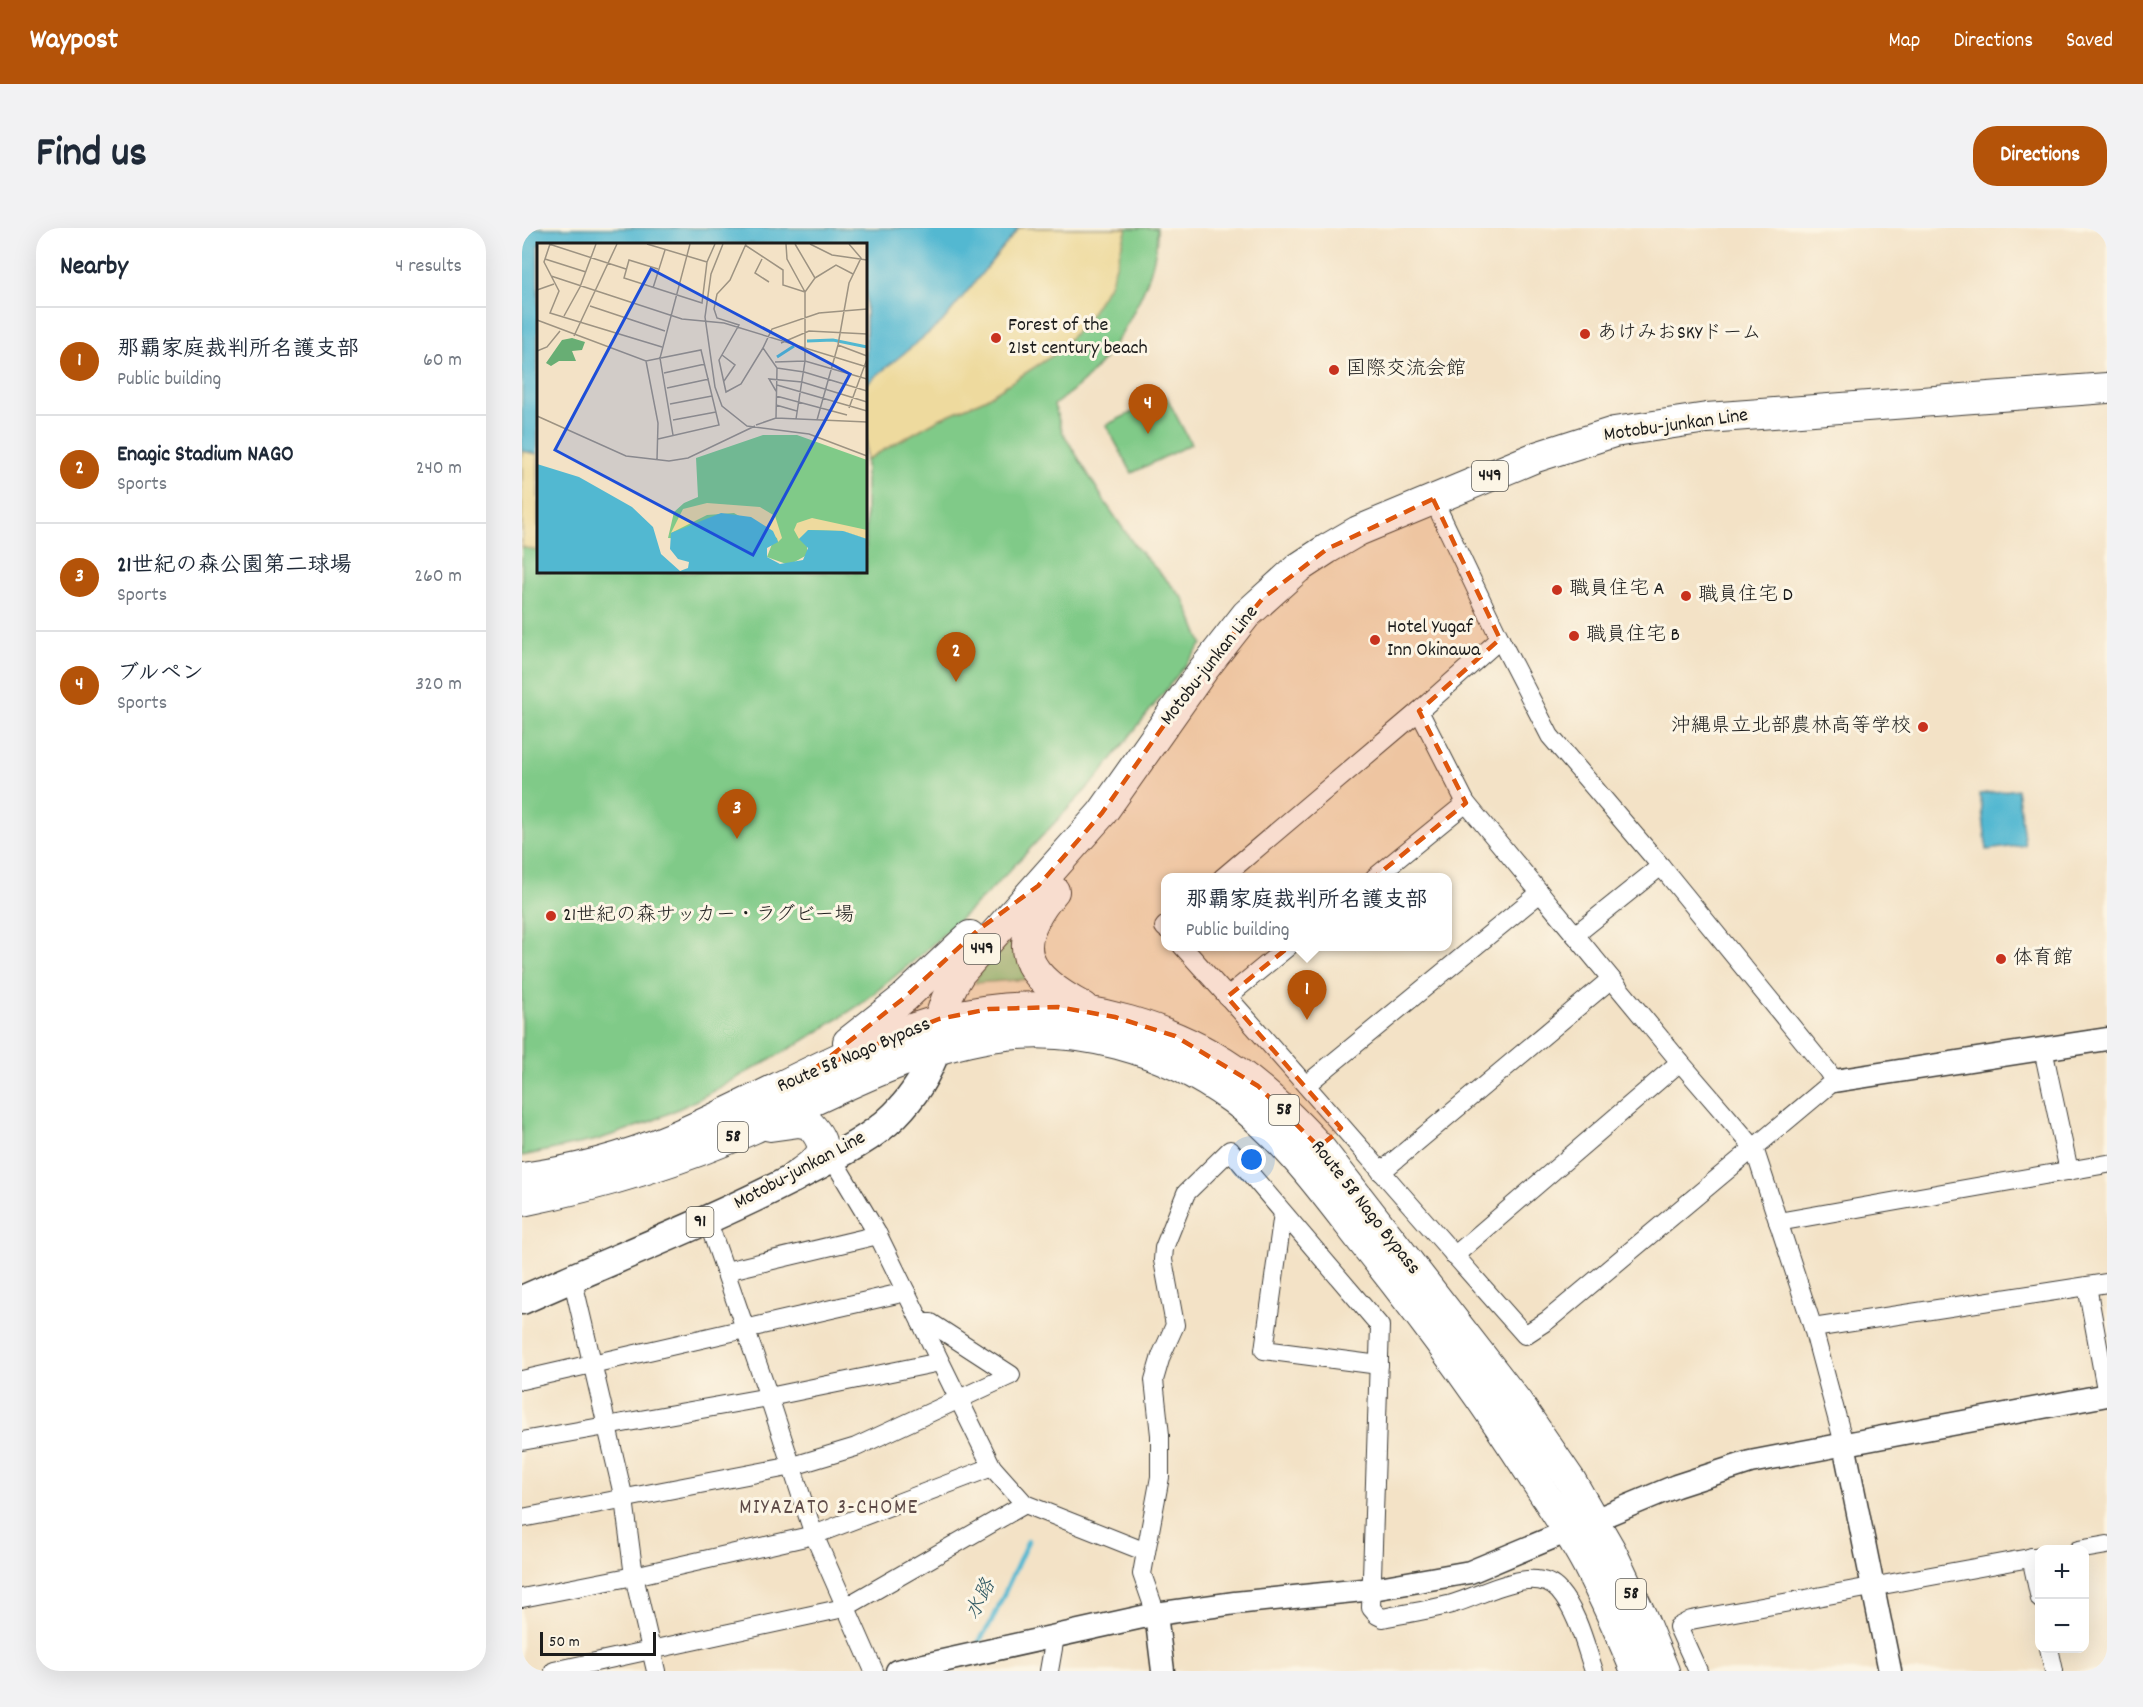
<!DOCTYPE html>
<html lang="en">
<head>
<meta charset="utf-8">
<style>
	body { margin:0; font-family:Dekko,"Klee One",sans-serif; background:#f2f2f3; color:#1f2937 }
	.controls { position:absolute; right:18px; bottom:18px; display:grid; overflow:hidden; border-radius:12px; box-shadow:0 6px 24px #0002 }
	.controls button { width:54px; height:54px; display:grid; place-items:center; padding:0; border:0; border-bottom:2px solid #e0e1e3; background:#fff; color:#1f2937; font:30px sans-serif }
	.scale { position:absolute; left:18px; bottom:15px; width:116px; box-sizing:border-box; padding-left:6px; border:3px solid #1c1c1c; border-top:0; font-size:16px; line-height:21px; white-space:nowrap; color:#1c1c1c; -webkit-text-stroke:4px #fcf5e5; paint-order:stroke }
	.you { position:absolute; left:730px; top:932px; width:21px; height:21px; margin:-15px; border:4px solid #fff; border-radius:50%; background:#1a73e8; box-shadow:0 0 0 9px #1a73e833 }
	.badge { display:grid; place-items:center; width:39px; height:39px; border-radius:50%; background:#b45309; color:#fff; font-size:20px; font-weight:700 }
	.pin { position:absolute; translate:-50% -50px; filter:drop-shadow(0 2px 3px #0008) }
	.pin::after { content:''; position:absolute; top:32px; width:21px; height:18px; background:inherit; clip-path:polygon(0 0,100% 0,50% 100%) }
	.popup { position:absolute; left:639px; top:645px; width:291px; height:78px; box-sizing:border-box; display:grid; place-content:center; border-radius:12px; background:#fff; filter:drop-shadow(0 2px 4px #0005); font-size:20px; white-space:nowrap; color:#747a83 }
	.popup b { font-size:22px; color:#1f2937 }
	.popup::after { content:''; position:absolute; left:50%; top:100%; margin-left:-12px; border:12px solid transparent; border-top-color:#fff }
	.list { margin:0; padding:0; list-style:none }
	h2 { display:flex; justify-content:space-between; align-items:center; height:78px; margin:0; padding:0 24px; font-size:26px }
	h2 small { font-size:20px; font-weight:400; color:#747a83 }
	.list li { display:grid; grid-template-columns:39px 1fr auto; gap:18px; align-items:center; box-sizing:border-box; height:108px; padding:0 24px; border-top:2px solid #e0e1e3 }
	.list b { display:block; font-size:22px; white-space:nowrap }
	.list p { margin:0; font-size:20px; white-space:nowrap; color:#747a83 }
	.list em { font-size:20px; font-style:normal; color:#747a83 }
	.map { position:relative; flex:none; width:1585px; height:1443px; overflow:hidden; border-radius:24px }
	header { display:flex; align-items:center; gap:36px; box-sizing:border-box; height:84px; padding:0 30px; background:#b45309; color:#fff }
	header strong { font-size:28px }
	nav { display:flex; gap:33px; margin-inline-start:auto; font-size:21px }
	.intro { display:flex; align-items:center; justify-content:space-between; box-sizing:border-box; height:144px; padding:0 36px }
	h1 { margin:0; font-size:42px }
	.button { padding:15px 27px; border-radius:24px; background:#b45309; color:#fff; font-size:21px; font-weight:700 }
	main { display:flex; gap:36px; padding:0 36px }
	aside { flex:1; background:#fff; border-radius:24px; box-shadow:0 6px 24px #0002 }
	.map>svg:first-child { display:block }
	.green { fill:#80ca88; stroke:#4e7352; stroke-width:1.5 }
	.sand { fill:#eeda9e; stroke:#857b5d; stroke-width:1.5 }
	.water { fill:#52b8d1; stroke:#376a76; stroke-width:1.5 }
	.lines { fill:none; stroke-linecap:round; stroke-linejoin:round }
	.stream { stroke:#52b8d1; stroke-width:4.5 }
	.minor-casing { stroke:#3c3a36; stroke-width:20 }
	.tertiary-casing { stroke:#3c3a36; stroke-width:25 }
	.primary-casing { stroke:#3c3a36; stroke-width:31 }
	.trunk-casing { stroke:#3c3a36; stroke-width:32 }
	.minor { stroke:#fff; stroke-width:18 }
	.tertiary { stroke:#fff; stroke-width:22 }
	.primary { stroke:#fff; stroke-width:28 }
	.trunk { stroke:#fff; stroke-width:30 }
	.marked { fill:#de560d; fill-opacity:0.2; stroke:#de560d; stroke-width:4.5; stroke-dasharray:12 8; stroke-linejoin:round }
	.poi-dot { fill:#c8321e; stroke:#fcf5e5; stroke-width:2 }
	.labels { text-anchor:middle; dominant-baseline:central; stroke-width:6; stroke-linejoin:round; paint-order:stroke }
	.shield { fill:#fcf5e5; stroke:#5f5d58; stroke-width:1.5 }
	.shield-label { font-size:18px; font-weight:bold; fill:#1c1c1c }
	.poi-label { font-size:20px; fill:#1c1c1c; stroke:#fcf5e5; text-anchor:start }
	.street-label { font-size:20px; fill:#1c1c1c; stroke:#fcf5e5 }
	.neighbourhood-label { font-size:21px; letter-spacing:1.5px; fill:#5f4c49; stroke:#fcf5e5 }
	.water-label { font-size:21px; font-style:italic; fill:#325a64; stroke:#fcf5e5 }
	.inset-river { fill:none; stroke:#52b8d1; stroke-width:3 }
	.inset-road { fill:none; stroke:#9d9382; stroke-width:1.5 }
	.view { fill:#1d4ed8; fill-opacity:0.15; stroke:#1d4ed8; stroke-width:3 }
	.inset-edge { fill:none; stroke:#1c1c1c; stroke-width:3 }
</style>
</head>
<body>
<header>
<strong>Waypost</strong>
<nav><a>Map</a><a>Directions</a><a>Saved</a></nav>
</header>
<div class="intro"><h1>Find us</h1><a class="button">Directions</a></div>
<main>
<aside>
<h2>Nearby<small>4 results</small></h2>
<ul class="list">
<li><span class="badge">1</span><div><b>那覇家庭裁判所名護支部</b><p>Public building</p></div><em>60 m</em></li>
<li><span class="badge">2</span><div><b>Enagic Stadium NAGO</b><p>Sports</p></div><em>240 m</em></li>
<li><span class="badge">3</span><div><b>21世紀の森公園第二球場</b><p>Sports</p></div><em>260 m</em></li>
<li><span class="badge">4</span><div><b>ブルペン</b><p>Sports</p></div><em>320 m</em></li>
</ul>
</aside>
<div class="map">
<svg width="1585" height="1443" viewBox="0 0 1585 1443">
	<rect width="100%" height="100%" fill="#fcf5e5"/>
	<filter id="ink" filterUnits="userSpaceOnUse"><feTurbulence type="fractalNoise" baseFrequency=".0167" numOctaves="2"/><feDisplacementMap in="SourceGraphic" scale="12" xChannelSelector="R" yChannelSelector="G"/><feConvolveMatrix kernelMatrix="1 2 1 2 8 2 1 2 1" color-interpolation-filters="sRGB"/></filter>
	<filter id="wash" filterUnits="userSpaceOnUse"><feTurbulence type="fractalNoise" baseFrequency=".008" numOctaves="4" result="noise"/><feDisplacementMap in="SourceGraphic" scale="24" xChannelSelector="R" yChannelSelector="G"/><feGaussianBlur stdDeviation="1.35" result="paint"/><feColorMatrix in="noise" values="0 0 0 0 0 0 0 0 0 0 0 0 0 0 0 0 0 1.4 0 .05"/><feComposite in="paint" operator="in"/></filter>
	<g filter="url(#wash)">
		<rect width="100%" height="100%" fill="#f3e2c6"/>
		<g class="green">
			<path d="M497 0H635C637 49 598 116 565 150 555 160 543 168 532 177L541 205 583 274 613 318 662 371 680 416 575 550 469 662 400 726 339 776 283 812 173 873 128 894 75 912 0 928V223L16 226V344H344V156L420 94Z"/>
			<polygon points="644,168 669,216 610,245 584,197"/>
			<polygon points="498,702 509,751 453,755 459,741"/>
		</g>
		<g class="sand">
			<polygon points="497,0 605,0 589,54 563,94 533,126 463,171 417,191 344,232 344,156 420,94"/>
			<polygon points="0,223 16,226 16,323 0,319"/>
		</g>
		<g class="water">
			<polygon points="0,0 497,0 420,94 344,156 344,16 16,16 16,226 0,223"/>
			<polygon points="1495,561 1503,617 1465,622 1458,566"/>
		</g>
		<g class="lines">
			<polyline class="stream" points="454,1418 470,1393 506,1313"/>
		</g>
	</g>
	<g filter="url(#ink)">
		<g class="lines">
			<g class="minor-casing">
				<g id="minor">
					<polyline points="897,483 944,575 1158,834 1232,920 1291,1100 1322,1216"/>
					<polyline points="700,650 897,483 978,411"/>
					<polyline points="852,650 944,575"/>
					<polyline points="644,697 642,699 644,701"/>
					<polyline points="1053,707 1139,638"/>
					<path d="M660 718C776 846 888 978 1003 1107L1026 1092 1312 853 1305 842 1139 638 1028 508 978 411 911 271"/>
					<polyline points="705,769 767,718"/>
					<polyline points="1521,821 1547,943"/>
					<polyline points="784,857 1018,665"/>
					<polyline points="310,930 356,1007 470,1239 503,1276 624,1324 620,1346 634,1386"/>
					<polyline points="859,944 1089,751"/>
					<polyline points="761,985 742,1122 857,1137"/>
					<polyline points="185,991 247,1169 292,1307 352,1443"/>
					<polyline points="1256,994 1585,936"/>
					<polyline points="932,1028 1158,834"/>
					<polyline points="204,1043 356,1007"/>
					<polyline points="50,1049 102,1271 112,1348 134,1443"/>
					<polyline points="1565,1058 1585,1167"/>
					<polyline points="1291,1100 1585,1055"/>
					<polyline points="0,1152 384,1064"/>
					<polyline points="0,1213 247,1169 418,1134"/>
					<polyline points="0,1290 271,1238 334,1219 489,1147 409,1095 399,1095"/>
					<polyline points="1556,1322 1585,1317"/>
					<path d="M624 1324 638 1249V1207L632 1152 639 1128 653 1097 641 1032 642 1020 664 965 708 922 858 1098 849 1380 855 1387 861 1390C885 1385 910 1382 933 1375 961 1367 1013 1335 1037 1363 1056 1385 1063 1417 1072 1443"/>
					<polyline points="1509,1329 1518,1371"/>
					<polyline points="0,1370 112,1348 292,1307 470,1239"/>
					<polyline points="1527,1420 1532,1443"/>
					<polyline points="32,1443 322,1380 503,1276"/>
					<polyline points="527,1443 533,1409"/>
					<polyline points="1176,1443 1156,1399 1169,1392 1518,1328"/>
				</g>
			</g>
			<g class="tertiary-casing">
				<g id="tertiary">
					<polyline points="1312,853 1585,811"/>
					<polyline points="1322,1216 1368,1443"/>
					<polyline points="634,1386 641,1443"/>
					<polyline points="375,1443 634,1386 713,1375 851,1361 948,1344 1154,1258 1228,1234 1585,1167"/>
				</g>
			</g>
			<g class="primary-casing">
				<path id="primary" d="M0 1072C92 1031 187 994 276 948 309 930 346 914 373 887 391 869 405 847 414 822"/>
			</g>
			<g class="trunk-casing">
				<g id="trunk">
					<path d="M532 663C485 719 502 747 561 779"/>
					<path d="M415 807C418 783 425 765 438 745L580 585 681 442 724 387 776 340 805 321 836 303 1014 229 1092 204 1185 190 1585 160"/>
					<polyline points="326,814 382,770 448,708"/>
					<path d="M248 898 277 894 287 896C314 924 294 933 271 950"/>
					<path d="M0 950C51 943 102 930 149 910 302 846 431 741 607 793 692 818 738 855 797 919L995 1174 1049 1253 1089 1323 1119 1387 1142 1443"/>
					<path d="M0 973C80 957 156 934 230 901 308 866 384 823 469 809 553 795 643 821 711 871 764 910 804 967 844 1018 903 1092 960 1169 1011 1249 1030 1278 1049 1306 1065 1336 1083 1371 1099 1407 1114 1443"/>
				</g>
			</g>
			<use href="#minor" class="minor"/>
			<use href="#tertiary" class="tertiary"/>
			<use href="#primary" class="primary"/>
			<use href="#trunk" class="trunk"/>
		</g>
	</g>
	<path class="marked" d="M911 271 978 411 897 483 944 575 705 769 819 900 813 906 797 919 736 858 653 808 593 789 536 779 467 781 417 791 291 842 382 770 456 702 516 658 580 585 681 442 741 370 805 321Z"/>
	<g class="poi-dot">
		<circle cx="1063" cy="106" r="6"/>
		<circle cx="474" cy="110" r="6"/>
		<circle cx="812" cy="142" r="6"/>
		<circle cx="1035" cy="362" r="6"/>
		<circle cx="1164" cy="368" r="6"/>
		<circle cx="1052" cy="408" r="6"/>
		<circle cx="853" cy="412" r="6"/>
		<circle cx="1401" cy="499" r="6"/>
		<circle cx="29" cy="688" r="6"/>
		<circle cx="1479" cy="731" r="6"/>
	</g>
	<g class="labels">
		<g class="shield">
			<rect x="950" y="233" width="36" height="30" rx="4.5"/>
			<rect x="442" y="706" width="36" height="30" rx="4.5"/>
			<rect x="747" y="867" width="30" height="30" rx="4.5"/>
			<rect x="196" y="894" width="30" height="30" rx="4.5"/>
			<rect x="164.5" y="979" width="27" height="30" rx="4.5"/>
			<rect x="1094" y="1351" width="30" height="30" rx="4.5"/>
		</g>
		<g class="shield-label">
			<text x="968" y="248">449</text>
			<text x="460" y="721">449</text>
			<text x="762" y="882">58</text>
			<text x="211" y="909">58</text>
			<text x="178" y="994">91</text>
			<text x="1109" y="1366">58</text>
		</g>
		<g class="poi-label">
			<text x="486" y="98">Forest of the<tspan x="486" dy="23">21st century beach</tspan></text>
			<text x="1075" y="106">あけみおSKYドーム</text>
			<text x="824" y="142">国際交流会館</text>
			<text x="1047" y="362">職員住宅 A</text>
			<text x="1176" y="368">職員住宅 D</text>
			<text x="865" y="400">Hotel Yugaf<tspan x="865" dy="23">Inn Okinawa</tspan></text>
			<text x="1064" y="408">職員住宅 B</text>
			<text x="1389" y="499" text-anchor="end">沖縄県立北部農林高等学校</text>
			<text x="41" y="688">21世紀の森サッカー・ラグビー場</text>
			<text x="1491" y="731">体育館</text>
		</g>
		<g class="street-label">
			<text transform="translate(1154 198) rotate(-8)">Motobu-junkan Line</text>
			<text transform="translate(688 438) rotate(-52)">Motobu-junkan Line</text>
			<text transform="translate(332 828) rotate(-23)">Route 58 Nago Bypass</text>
			<text transform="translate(278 943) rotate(-28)">Motobu-junkan Line</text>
			<text transform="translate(843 980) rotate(52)">Route 58 Nago Bypass</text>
		</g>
		<g class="neighbourhood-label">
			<text x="307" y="1281">MIYAZATO 3-CHOME</text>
		</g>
		<g class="water-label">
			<text transform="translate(460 1372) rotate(-63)">水路</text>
		</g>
	</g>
	<g transform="translate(15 15)">
		<rect width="330" height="330" fill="#f3e2c6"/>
		<path d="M226 192H260L330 217V296L306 288 263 296 270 301V312L252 322 230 314 235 301 131 295 137 269 147 260 161 254 159 215Z" fill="#80ca88"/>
		<path d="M35 95 48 99 45 107 35 108 39 118H22L14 123 9 120 25 97Z" fill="#68ae74"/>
		<path d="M170 260 223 264 238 273 245 295 241 299 240 295 197 270 170 272 134 290 146 266ZM275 275 330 287V296L306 288 272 287 262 296 257 287 260 280Z" fill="#eeda9e"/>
		<path d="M0 221 42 234 95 264 116 284 124 311 143 328 151 325 152 319 141 316 133 306 134 290 184 270 214 274 236 288 241 299 230 305V314L243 321 266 317 271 305 262 296 271 287 306 288 330 296V329H0Z" fill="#52b8d1"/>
		<path class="inset-river" d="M270 98 296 97 330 104M240 114 257 103"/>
		<path class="inset-road" d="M12 1 89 26M13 1 7 19 22 48 13 70 125 104M110 1 170 19M186 1 174 31 168 74 178 144 185 163 210 183 272 191 330 213M209 1 193 37 180 51 177 66 180 75 202 82 182 117 189 149 204 141 226 105M249 1 250 16 268 49M258 1 278 35 268 49V118L259 176M273 1 295 12 330 17M208 2 246 27V42L268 49M8 16 49 29M225 16 218 30 232 39M121 26 92 17 87 35 165 60 170 19 178 1M14 33 145 76 187 80 330 124M278 35 299 22 316 31M116 45 128 7M0 47 17 41M53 63 128 88M27 73 43 44 59 1M0 77 109 118 164 107 182 182 121 196M37 93 80 1M244 100 272 88 330 91M301 102 330 113M0 108 10 104 23 88M185 112 198 122 187 138M109 118 121 180 120 217M238 119 268 118 330 136M240 125 267 129 330 148M127 130 168 121M240 142 330 168M130 145 172 136M239 148 232 136 265 139 330 159M239 153 310 172M133 161 175 153M239 162 260 168M312 165 330 116M0 173 89 213 132 218 151 215 218 183M239 175 240 125 226 105 235 86 282 70 330 66M136 177 179 169M280 177 301 102 312 40 324 15 312 1M219 182 239 175 330 179M136 192 123 115 153 1"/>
		<path class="view" d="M114 26 313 131 216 312 18 207Z"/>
		<rect width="330" height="330" class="inset-edge"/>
	</g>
</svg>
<div class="controls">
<button>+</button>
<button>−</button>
</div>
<div class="scale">50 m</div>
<div class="you"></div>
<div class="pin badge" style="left:785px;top:792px">1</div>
<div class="popup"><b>那覇家庭裁判所名護支部</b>Public building</div>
<div class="pin badge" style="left:434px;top:454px">2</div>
<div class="pin badge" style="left:215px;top:611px">3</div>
<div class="pin badge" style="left:626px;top:206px">4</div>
</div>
</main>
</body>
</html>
